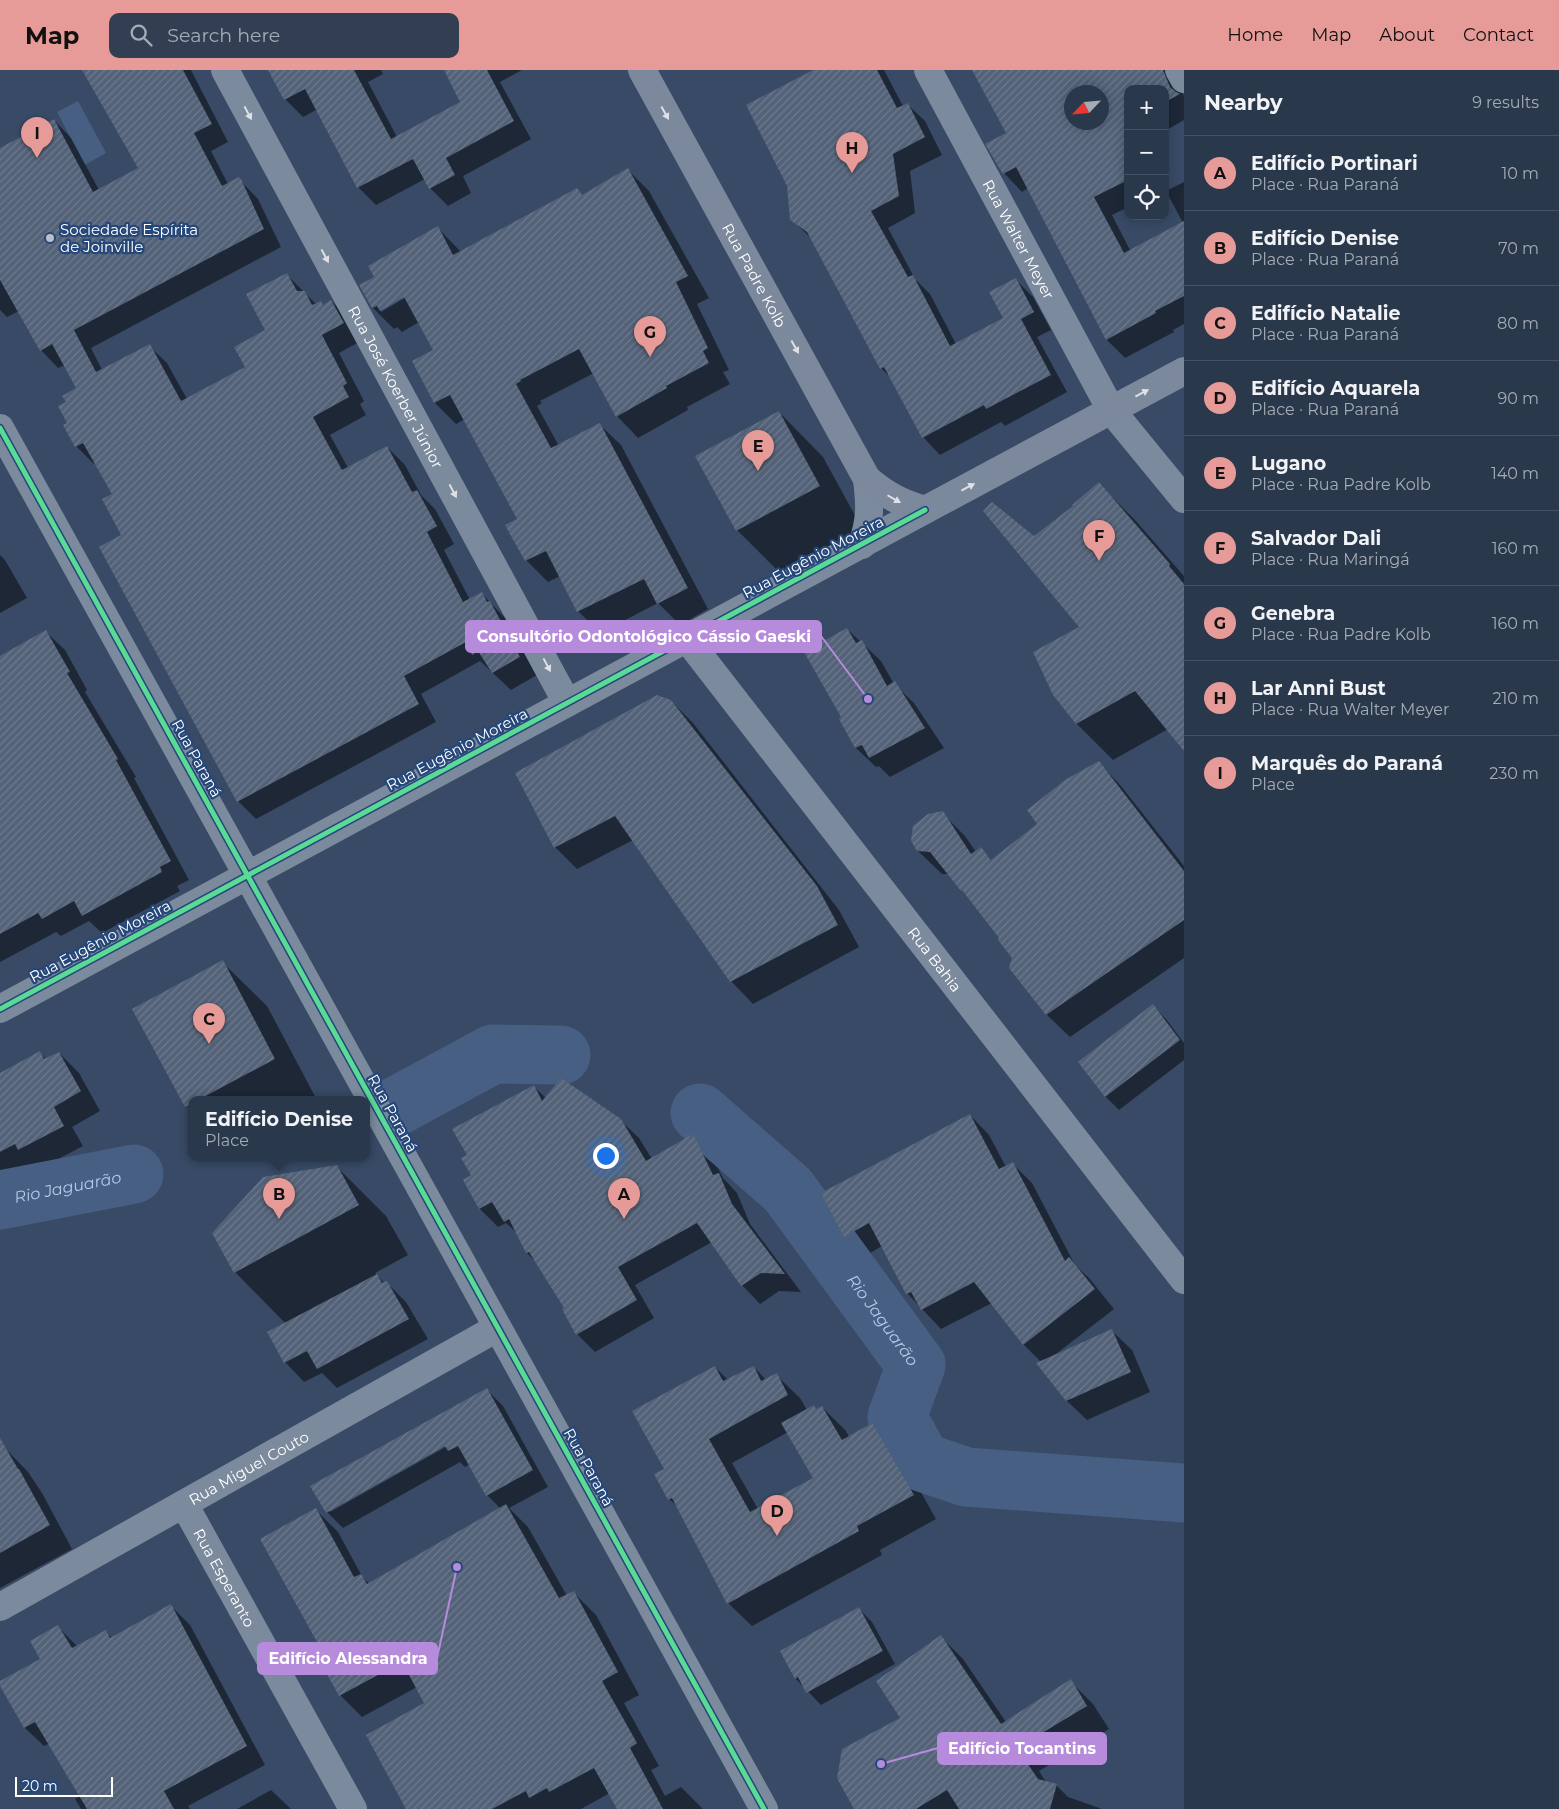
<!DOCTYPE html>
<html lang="en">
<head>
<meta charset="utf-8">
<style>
	body { margin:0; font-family:Montserrat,sans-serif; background:#323f53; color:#f1f3f6 }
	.controls { position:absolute; right:15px; top:15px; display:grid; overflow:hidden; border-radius:10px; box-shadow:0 2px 12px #0003 }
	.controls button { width:45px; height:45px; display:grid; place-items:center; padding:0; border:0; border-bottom:1px solid #465264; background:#2a384c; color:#f1f3f6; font:25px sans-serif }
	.compass { position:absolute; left:1064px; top:15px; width:45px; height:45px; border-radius:50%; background:#2a384c; box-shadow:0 2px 12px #0003; rotate:244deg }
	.scale { position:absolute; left:15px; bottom:12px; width:98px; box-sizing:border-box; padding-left:5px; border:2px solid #fff; border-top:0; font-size:14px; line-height:18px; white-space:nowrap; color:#fff; -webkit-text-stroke:4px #254779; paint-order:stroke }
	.you { position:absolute; left:605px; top:1085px; width:18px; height:18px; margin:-12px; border:4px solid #fff; border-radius:50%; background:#1a73e8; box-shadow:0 0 0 8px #1a73e833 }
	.badge { display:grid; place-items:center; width:32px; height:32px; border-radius:50%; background:#e69b98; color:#111; font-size:16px; font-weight:700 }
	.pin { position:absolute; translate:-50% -41px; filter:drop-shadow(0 1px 2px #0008) }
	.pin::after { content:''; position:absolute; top:26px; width:18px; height:15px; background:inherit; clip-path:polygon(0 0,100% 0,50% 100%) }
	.popup { position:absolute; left:188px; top:1026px; width:182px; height:65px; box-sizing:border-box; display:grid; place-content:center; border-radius:10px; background:#2a384c; filter:drop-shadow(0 1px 4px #0005); font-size:16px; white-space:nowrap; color:#a5acb5 }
	.popup b { font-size:19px; color:#f1f3f6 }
	.popup::after { content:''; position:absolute; left:50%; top:100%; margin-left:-10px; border:10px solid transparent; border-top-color:#2a384c }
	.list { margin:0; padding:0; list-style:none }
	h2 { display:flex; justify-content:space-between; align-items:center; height:65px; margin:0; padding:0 20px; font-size:21px }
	h2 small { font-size:16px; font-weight:400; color:#a5acb5 }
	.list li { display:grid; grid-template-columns:32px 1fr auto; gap:15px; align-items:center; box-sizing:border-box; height:75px; padding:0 20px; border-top:1px solid #465264 }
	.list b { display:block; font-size:19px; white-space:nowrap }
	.list p { margin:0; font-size:16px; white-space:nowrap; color:#a5acb5 }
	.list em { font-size:16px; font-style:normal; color:#a5acb5 }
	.icon { flex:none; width:28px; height:28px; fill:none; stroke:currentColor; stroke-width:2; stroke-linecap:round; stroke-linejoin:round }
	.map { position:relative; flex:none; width:1184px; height:1739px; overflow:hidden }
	header { display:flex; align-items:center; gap:30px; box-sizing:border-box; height:70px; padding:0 25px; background:#e69b98; color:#111 }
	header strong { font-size:24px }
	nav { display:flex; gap:28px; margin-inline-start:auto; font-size:18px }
	.search { width:350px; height:45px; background:#323f53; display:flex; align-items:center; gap:12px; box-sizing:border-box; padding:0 18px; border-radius:10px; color:#a5acb5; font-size:19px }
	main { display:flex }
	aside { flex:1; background:#2a384c }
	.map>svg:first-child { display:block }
	.water { fill:#465f83 }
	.shadow { fill:#0007; fill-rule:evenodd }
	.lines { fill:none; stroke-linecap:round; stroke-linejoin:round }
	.river { stroke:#465f83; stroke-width:59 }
	.building { fill:url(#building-hatch); fill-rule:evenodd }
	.minor { stroke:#7c8a9d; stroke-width:28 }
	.major { stroke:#7c889c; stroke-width:28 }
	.cycleway-casing { stroke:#254779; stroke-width:8 }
	.cycleway { stroke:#5adb95; stroke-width:5 }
	.oneway { fill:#dee2e6 }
	.oneway2 { fill:#dee1e6 }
	.poi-dot { fill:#b9c0c9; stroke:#254779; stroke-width:2 }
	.labels { text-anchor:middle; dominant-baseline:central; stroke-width:4.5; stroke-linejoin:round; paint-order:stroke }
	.poi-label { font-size:15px; fill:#fff; stroke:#254779; text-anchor:start }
	.street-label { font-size:15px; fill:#fff; stroke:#254779 }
	.water-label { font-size:16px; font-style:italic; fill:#b2cbec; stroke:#254779 }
	.leader { fill:none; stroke:#b68bdc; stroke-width:2 }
	.callout-dot { fill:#b68bdc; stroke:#254779; stroke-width:2 }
	.callout { fill:#b68bdc; stroke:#b68bdc; stroke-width:2 }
	.callout-label { font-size:16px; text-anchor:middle; font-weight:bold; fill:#fff }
</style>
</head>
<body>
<header>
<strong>Map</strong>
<div class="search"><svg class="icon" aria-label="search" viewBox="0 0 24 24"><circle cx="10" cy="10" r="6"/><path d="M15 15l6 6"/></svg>Search here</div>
<nav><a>Home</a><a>Map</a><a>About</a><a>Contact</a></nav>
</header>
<main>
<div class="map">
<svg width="1184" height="1739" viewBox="0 0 1184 1739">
	<defs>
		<pattern id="building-hatch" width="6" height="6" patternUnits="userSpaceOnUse" patternTransform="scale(1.25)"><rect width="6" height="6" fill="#536278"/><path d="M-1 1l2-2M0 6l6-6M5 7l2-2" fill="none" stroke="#6d7a8c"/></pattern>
	</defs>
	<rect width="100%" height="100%" fill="#384a66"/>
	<polygon class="water" points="78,31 106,83 85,95 57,42"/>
	<g class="shadow">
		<polygon points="83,0 191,0 228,72 211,81 228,114 239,109 258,129 281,177 91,278 102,300 149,276 167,293 187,329 247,297 267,261 287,205 316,234 320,232 324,235 331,231 349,249 361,271 339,283 364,331 360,334 366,345 330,365 348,398 387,377 405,395 421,425 435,439 454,474 444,480 470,530 482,524 507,550 537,605 511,620 480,591 421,624 436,652 256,749 238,731 123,466 114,424 96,393 94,394 76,376 69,353 67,333 78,319 65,295 58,298 41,280 19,241 7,247 0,240 0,79 54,50 71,68 99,120 140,99"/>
		<polygon points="270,0 381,0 383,4 368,12 397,67 462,33 445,0 522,0 500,12 531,69 463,106 471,123 448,136 430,118 425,109 376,135 358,117 318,39 303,47 285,29"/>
		<polygon points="816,0 884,0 903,36 907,34 925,51 942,85 910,101 915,143 888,158 915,209 930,224 956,274 1004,249 1016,210 1033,227 1051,260 1037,267 1067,322 1005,356 1001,352 940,385 923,367 890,307 881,298 812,169 791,149"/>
		<path d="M973 0H1184L1181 20 1184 26V50L1165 61V19H1128V137L1112 145 1130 180 1183 153 1166 121 1184 112V254L1173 260 1174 262 1125 288 1107 270 1028 118 1022 122 1004 103 1007 63ZM1072 22H1102V52H1072Z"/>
		<path d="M628 100 649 121 709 228 697 234 729 300 723 302 730 314 687 337 688 340 638 368 617 346 594 303 540 331 542 333 537 336 559 376 599 354 621 375 708 539 680 555 658 533 600 563 578 541 560 506 548 512 526 490 507 456 518 450 465 349 456 354 435 333V280L419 252 402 262 397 257 394 259 373 238 375 207 438 158 461 182 577 120 583 126ZM409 223 410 225 381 242V239Z"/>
		<polygon points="779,342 823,387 863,460 781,504 737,460"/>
		<polygon points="1099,414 1135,450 1184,506 1184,679 1168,659 1113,690 1077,654 1054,624 1081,557 1034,468 1075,436"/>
		<polygon points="0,485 5,490 27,528 0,543"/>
		<polygon points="847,559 881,591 894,614 914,633 944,678 890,707 879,696 876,697 856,678 841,649 843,648"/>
		<polygon points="46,562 65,580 87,620 85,622 136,707 134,708 189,810 177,816 180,821 102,863 89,851 61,866 56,862 0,892 0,588"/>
		<polygon points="671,631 693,653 839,840 859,877 753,934 731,911 633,770 577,799 555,777"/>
		<polygon points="1099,693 1121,716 1184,796 1184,888 1070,967 1047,945 1011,898 1014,888 1001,869 971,829 949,804 942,804 918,781 942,743 965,766 976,782 981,779 993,791 1039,754"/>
		<polygon points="222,892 267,936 317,1030 192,1030 192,1041 186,1036"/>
		<polygon points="1153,936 1166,949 1184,973 1184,990 1119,1040 1106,1027 1080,992"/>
		<polygon points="39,982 47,990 59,983 79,1003 100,1041 72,1057 83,1076 8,1115 11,1120 0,1126 0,1004"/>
		<polygon points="534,1017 546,1028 620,1050 639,1068 652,1089 693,1066 711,1084 723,1108 737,1123 750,1154 801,1222 779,1221 760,1234 742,1215 712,1172 635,1215 654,1248 595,1282 577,1264 564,1240 566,1239 536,1192 527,1183 519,1165 506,1153 498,1157 480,1139 464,1110 473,1106 469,1086"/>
		<polygon points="970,1045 989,1065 1006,1097 1013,1094 1032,1113 1075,1195 1089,1208 1114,1239 1056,1284 1112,1261 1132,1280 1150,1322 1087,1350 1067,1331 1041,1292 1024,1275 992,1233 941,1259 907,1223 882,1176 865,1186 845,1166"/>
		<polygon points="336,1096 386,1146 408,1185 375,1203 385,1214 387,1213 406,1232 428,1269 337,1318 322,1303 304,1312 285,1292 286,1254 235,1202"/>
		<path d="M715 1297 728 1310 754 1297 766 1310 776 1305 800 1328 807 1340 814 1336 817 1340 822 1337 846 1361 849 1367 872 1354 896 1378 936 1449 880 1480 882 1485 752 1556 728 1533 679 1438 669 1429 665 1400ZM788 1362 814 1409 758 1439 732 1393Z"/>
		<path d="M487 1320 503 1336 548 1417 509 1438 528 1457 567 1526 574 1523 596 1545 639 1625 624 1633 659 1696 651 1700 665 1726 681 1717 703 1739H620L610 1723 581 1739H407L368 1666 426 1633 417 1617 362 1647 340 1625 312 1576 319 1572 262 1470 316 1440 338 1462 363 1508 370 1514 500 1438 487 1425 470 1394 465 1397 460 1392 343 1458 327 1442 312 1417ZM450 1372 451 1374 330 1442V1439Z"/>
		<polygon points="5,1378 28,1402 42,1423 72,1479 0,1518 0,1381"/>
		<polygon points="171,1536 190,1555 265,1695 188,1736 190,1739 81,1739 75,1729 80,1726 50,1673 44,1676 25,1658 0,1613 42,1590 58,1557 77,1576 105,1561 112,1568"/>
		<polygon points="859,1539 872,1552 895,1594 821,1635 796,1609 781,1582"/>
		<polygon points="941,1567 963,1589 1006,1652 1070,1611 1093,1634 1109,1659 1039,1701 1046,1712 1056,1715 1068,1727 1102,1739 855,1739 902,1649"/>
		<polygon points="271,1720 291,1739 237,1739"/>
	</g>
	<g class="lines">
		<g class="river">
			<polyline points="395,1037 493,984 561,985"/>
			<path id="s1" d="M700 1043 788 1120 916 1295 897 1347 922 1392 966 1407 1184 1423"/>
			<path id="s2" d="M0 1130 134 1104"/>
		</g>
	</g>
	<g class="building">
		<polygon points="82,0 183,0 212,54 194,63 222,116 239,107 241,109 264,159 74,260 96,302 150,274 181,331 245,297 234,277 265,260 246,224 287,203 297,221 305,221 312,235 321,231 323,235 331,230 344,253 322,265 347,313 343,316 349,327 313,347 342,400 387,376 412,422 417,420 437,456 427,462 463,532 482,522 487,532 490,531 520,587 492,603 478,581 472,585 466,572 404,606 419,634 237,732 99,477 121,465 102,429 112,424 83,373 75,377 63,355 67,353 58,336 66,332 62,326 76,318 52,274 40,281 0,210 0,78 54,49 93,122 138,98"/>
		<polygon points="268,0 354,0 391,69 460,32 444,0 487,0 514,51 446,88 455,105 429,119 413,89 357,118 305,19 284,30"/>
		<polygon points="813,0 877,0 897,38 908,33 925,67 893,84 899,126 871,141 908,207 913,205 950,276 1003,248 989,222 1016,208 1034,242 1021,249 1051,305 986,339 984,335 922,368 884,297 880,299 807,162 790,150 787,116 746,35"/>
		<path d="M972 0H1163L1170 17 1176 22 1180 24 1165 32V19H1128V110L1094 127 1124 183 1184 151V226L1155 241 1156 243 1106 270 1016 97 1003 104 985 74 1006 63ZM1072 22H1102V52H1072Z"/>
		<polygon points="628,98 688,206 676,212 708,278 703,281 709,293 666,316 667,318 616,347 579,279 520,310 521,311 516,314 551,378 600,353 688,518 657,534 644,509 577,542 546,481 525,491 505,455 517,449 450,325 434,333 412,291 433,280 404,227 380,241 377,236 372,238 359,215 374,207 368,196 438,156 453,185 577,118 582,125"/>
		<polygon points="779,341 820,416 736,461 695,386"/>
		<polygon points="1099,412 1170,494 1169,496 1184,514 1184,681 1135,621 1076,654 1053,625 1033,582 1079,557 983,441 992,432 1034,466 1073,436 1072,435"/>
		<polygon points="847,558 856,573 862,570 887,616 895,611 925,658 869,688 862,675 855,678 839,649 841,647 804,582"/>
		<polygon points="46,560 70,602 67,603 118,689 116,690 171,791 160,797 162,802 82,846 74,831 42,849 38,843 0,864 0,586"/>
		<polygon points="657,625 671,630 817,816 838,855 730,912 615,746 554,778 515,703"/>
		<polygon points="1099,691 1184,801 1184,850 1046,945 1009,898 1012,888 998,870 999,868 962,820 961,821 930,782 917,781 911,771 913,756 928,744 943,741 971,784 981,777 991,790 1037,754 1027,740 1065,710"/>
		<polygon points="223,890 275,989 198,1030 192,1030 192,1034 185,1037 132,939"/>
		<polygon points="1153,934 1180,970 1105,1027 1078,992"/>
		<polygon points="40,981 44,989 59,982 81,1021 54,1037 64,1056 18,1080 15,1074 0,1082 0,1003"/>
		<polygon points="561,1008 621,1049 646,1091 693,1064 713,1105 719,1103 732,1134 785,1204 761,1203 741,1216 697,1153 618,1197 637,1230 576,1265 562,1239 564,1238 529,1182 526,1183 509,1149 504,1152 492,1132 479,1139 463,1110 471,1105 461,1088 467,1085 452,1059 534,1015 542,1031"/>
		<polygon points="970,1044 999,1099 1013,1092 1065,1191 1069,1187 1095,1219 1023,1275 974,1212 921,1240 911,1222 906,1224 869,1153 844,1167 821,1123"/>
		<polygon points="337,1095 359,1135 234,1203 212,1163 263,1107"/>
		<polygon points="377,1204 382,1213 387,1211 409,1249 317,1299 307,1281 284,1293 267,1262"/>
		<polygon points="1112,1259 1131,1302 1066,1331 1036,1293"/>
		<polygon points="715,1296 723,1311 754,1296 761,1311 777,1303 788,1325 709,1369 750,1442 813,1408 781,1353 814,1335 816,1339 822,1336 842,1370 872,1353 914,1425 857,1456 859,1461 727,1534 672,1428 668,1430 654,1404 664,1399 632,1341"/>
		<polygon points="487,1318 533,1400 486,1426 458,1376 448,1381 445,1376 326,1443 310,1416"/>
		<polygon points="0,1368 18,1399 19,1399 50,1455 0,1483"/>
		<polygon points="506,1434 559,1528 574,1521 618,1602 602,1611 637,1673 630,1678 663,1739 617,1739 594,1698 549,1722 547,1718 529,1728 526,1721 492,1739 406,1739 366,1665 424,1633 402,1592 339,1626 311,1575 317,1572 260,1469 316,1438 354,1507 361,1504 367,1514"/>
		<polygon points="171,1534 247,1676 164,1721 174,1739 87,1739 35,1652 24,1658 0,1616 0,1611 40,1589 30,1571 58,1555 72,1578 106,1560 110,1568"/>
		<polygon points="859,1537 883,1581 806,1623 798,1607 795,1609 780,1581"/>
		<polygon points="941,1565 1001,1654 1071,1609 1087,1636 1017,1678 1038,1709 1057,1714 1050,1739 959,1739 947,1720 916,1739 854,1739 837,1708 842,1679 900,1648 876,1611"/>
	</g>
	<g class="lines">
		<g class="minor">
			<path id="s3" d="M225 0 567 633"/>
			<path id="s4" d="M928 0 1111 340 1184 429"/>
			<polyline points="1179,0 1184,9"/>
			<polyline points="0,358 764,1739"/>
			<path d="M862 475C871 448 870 436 867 409"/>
			<path id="s5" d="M687 569 1184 1210"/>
			<polyline points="0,939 925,440"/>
			<path id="s6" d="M184 1434 353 1739"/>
			<path id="s7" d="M0 1537 497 1258"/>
		</g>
		<path class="major" id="s8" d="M642 0 867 409C887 426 901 433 925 440L1184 301"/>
		<g class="cycleway-casing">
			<g id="cycleway">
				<polyline points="0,358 764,1739"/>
				<polyline points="0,939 925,440"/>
			</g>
		</g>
		<use href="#cycleway" class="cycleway"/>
	</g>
	<defs><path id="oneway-solid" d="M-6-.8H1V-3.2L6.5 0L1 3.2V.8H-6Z" transform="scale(1.25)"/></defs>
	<g class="oneway">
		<use href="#oneway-solid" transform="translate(248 43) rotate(62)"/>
		<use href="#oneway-solid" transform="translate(325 186) rotate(62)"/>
		<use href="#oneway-solid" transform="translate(453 421) rotate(62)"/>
		<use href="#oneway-solid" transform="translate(547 595) rotate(62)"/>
	</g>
	<g class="oneway2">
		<use href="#oneway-solid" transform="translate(665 43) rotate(61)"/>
		<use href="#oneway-solid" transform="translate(795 277) rotate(61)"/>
		<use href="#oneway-solid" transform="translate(1142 323) rotate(-28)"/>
		<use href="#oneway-solid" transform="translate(968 417) rotate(-28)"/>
		<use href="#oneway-solid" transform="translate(894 429) rotate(30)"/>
	</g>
	<circle class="poi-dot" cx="50" cy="168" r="5"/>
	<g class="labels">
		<g class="poi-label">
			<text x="60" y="159">Sociedade Espírita<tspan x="60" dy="17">de Joinville</tspan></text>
		</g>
		<g class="street-label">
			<text stroke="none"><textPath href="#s4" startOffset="192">Rua Walter Meyer</textPath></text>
			<text stroke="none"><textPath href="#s8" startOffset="234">Rua Padre Kolb</textPath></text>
			<text stroke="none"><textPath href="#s3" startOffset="360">Rua José Koerber Júnior</textPath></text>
			<text transform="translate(813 487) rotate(-28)">Rua Eugênio Moreira</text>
			<text transform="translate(457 679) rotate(-28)">Rua Eugênio Moreira</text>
			<text transform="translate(197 688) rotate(61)">Rua Paraná</text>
			<text transform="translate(100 871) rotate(-28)">Rua Eugênio Moreira</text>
			<text stroke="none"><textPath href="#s5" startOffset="405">Rua Bahia</textPath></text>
			<text transform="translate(393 1043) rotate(61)">Rua Paraná</text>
			<text stroke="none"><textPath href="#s7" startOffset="285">Rua Miguel Couto</textPath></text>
			<text transform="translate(589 1397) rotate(61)">Rua Paraná</text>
			<text stroke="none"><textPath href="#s6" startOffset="84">Rua Esperanto</textPath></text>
		</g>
		<g class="water-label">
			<text stroke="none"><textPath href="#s2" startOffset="69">Rio Jaguarão</textPath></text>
			<text stroke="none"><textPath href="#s1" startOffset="278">Rio Jaguarão</textPath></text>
		</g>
	</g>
	<path class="leader" d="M868 629L821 566M457 1497L437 1588M881 1694L938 1678"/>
	<g class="callout-dot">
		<circle cx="868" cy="629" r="5"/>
		<circle cx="457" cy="1497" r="5"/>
		<circle cx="881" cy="1694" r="5"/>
	</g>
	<g class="callout">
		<rect x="466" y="551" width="355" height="31" rx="5"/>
		<rect x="258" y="1573" width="179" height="31" rx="5"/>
		<rect x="938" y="1663" width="168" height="31" rx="5"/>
	</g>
	<g class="callout-label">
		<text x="644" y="572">Consultório Odontológico Cássio Gaeski</text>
		<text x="348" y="1594">Edifício Alessandra</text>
		<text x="1022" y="1684">Edifício Tocantins</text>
	</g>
</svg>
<div class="controls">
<button>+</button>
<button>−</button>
<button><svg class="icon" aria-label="locate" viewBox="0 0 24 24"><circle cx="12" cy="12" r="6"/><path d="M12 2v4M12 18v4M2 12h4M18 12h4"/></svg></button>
</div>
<svg class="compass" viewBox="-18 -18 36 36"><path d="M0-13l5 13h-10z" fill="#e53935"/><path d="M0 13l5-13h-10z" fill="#a5acb5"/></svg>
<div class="scale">20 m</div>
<div class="you"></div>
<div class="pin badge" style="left:624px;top:1149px">A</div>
<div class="pin badge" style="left:279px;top:1149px">B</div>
<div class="popup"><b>Edifício Denise</b>Place</div>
<div class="pin badge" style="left:209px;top:974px">C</div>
<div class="pin badge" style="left:777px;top:1466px">D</div>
<div class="pin badge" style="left:758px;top:401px">E</div>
<div class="pin badge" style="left:1099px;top:491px">F</div>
<div class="pin badge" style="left:650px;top:287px">G</div>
<div class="pin badge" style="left:852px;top:103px">H</div>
<div class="pin badge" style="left:37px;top:88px">I</div>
</div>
<aside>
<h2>Nearby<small>9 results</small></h2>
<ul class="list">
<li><span class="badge">A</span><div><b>Edifício Portinari</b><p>Place · Rua Paraná</p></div><em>10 m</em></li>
<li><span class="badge">B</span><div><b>Edifício Denise</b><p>Place · Rua Paraná</p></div><em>70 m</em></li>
<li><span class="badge">C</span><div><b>Edifício Natalie</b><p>Place · Rua Paraná</p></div><em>80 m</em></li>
<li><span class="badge">D</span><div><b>Edifício Aquarela</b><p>Place · Rua Paraná</p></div><em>90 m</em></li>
<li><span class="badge">E</span><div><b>Lugano</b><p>Place · Rua Padre Kolb</p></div><em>140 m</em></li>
<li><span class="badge">F</span><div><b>Salvador Dali</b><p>Place · Rua Maringá</p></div><em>160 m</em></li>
<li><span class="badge">G</span><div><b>Genebra</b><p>Place · Rua Padre Kolb</p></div><em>160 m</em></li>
<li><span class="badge">H</span><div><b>Lar Anni Bust</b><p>Place · Rua Walter Meyer</p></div><em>210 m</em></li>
<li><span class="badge">I</span><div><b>Marquês do Paraná</b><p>Place</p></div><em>230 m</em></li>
</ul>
</aside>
</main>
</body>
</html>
